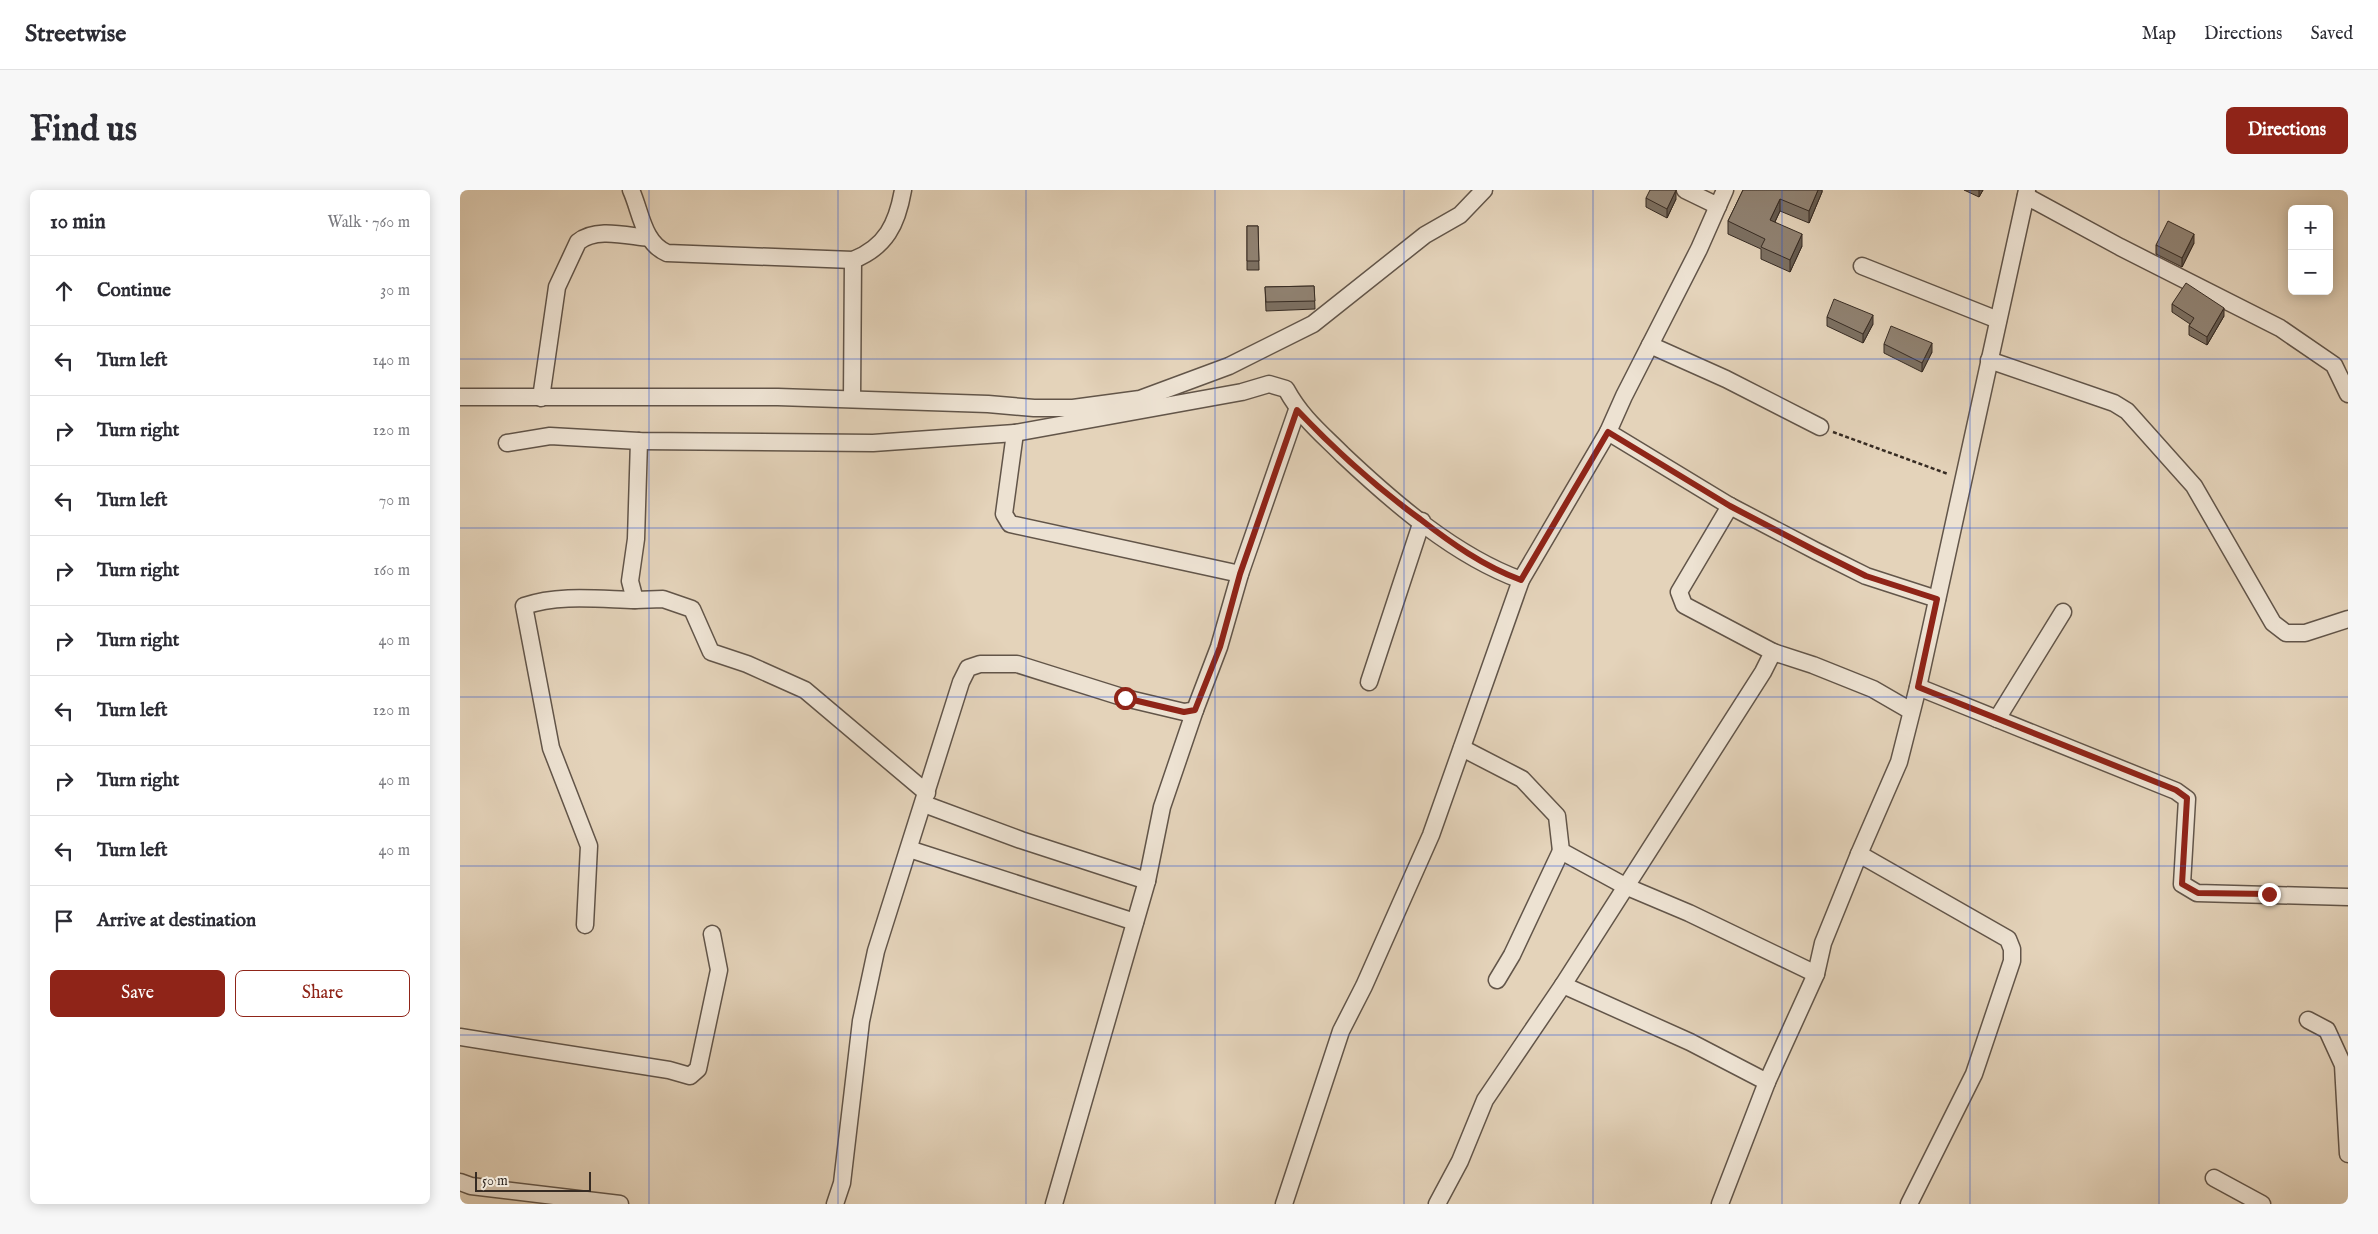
<!DOCTYPE html>
<html lang="en">
<head>
<meta charset="utf-8">
<style>
	body { margin:0; font-family:"IM FELL English",serif; background:#f7f7f7; color:#2b2b33 }
	.controls { position:absolute; right:15px; top:15px; display:grid; overflow:hidden; border-radius:8px; box-shadow:0 2px 12px #0003 }
	.controls button { width:45px; height:45px; display:grid; place-items:center; padding:0; border:0; border-bottom:1px solid #e1e1e2; background:#fff; color:#2b2b33; font:25px sans-serif }
	.scale { position:absolute; left:15px; bottom:12px; width:116px; box-sizing:border-box; padding-left:5px; border:2px solid #362b23; border-top:0; font-size:14px; line-height:18px; white-space:nowrap; color:#362b23; -webkit-text-stroke:4px #ede2d2; paint-order:stroke }
	.stop { position:absolute; width:15px; height:15px; margin:-11px; border:4px solid #8f2418; border-radius:50%; background:#fff }
	.stop.end { background:#8f2418; border-color:#fff; box-shadow:0 1px 5px #0008 }
	.list { margin:0; padding:0; list-style:none }
	h2 { display:flex; justify-content:space-between; align-items:center; height:65px; margin:0; padding:0 20px; font-size:21px }
	h2 small { font-size:16px; font-weight:400; color:#7c7c81 }
	.list li { display:grid; grid-template-columns:32px 1fr auto; gap:15px; align-items:center; box-sizing:border-box; height:70px; padding:0 20px; border-top:1px solid #e1e1e2 }
	.list b { display:block; font-size:19px; white-space:nowrap }
	.list em { font-size:16px; font-style:normal; color:#7c7c81 }
	.actions { display:flex; gap:10px; padding:15px 20px }
	.actions a { flex:1; padding:11px 0; border:1px solid #8f2418; border-radius:8px; text-align:center; font-size:18px; color:#8f2418 }
	.actions .main { background:#8f2418; color:#fff }
	.icon { flex:none; width:28px; height:28px; fill:none; stroke:currentColor; stroke-width:2; stroke-linecap:round; stroke-linejoin:round }
	.map { position:relative; flex:none; width:1888px; height:1014px; overflow:hidden; border-radius:8px }
	header { display:flex; align-items:center; gap:30px; box-sizing:border-box; height:70px; padding:0 25px; background:#fff; border-bottom:1px solid #e1e1e2 }
	header strong { font-size:24px }
	nav { display:flex; gap:28px; margin-inline-start:auto; font-size:18px }
	.intro { display:flex; align-items:center; justify-content:space-between; box-sizing:border-box; height:120px; padding:0 30px }
	h1 { margin:0; font-size:35px }
	.button { padding:12px 22px; border-radius:8px; background:#8f2418; color:#fff; font-size:18px; font-weight:700 }
	main { display:flex; gap:30px; padding:0 30px }
	aside { flex:1; background:#fff; border-radius:8px; box-shadow:0 2px 12px #0003 }
	.map>svg:first-child { display:block }
	.lines { fill:none; stroke-linecap:round; stroke-linejoin:round }
	.minor-casing { stroke:#625549; stroke-width:19 }
	.path { stroke:#362b23; stroke-width:2.5; stroke-dasharray:4 2.5; stroke-linecap:butt }
	.minor { stroke:#ede2d2; stroke-width:16 }
	.wall { fill:#7c7062; stroke:#362b23 }
	.shaded-wall { fill:#655b50; stroke:#362b23 }
	.building { fill:#908272; stroke:#362b23 }
	.route { stroke:#8f2418; stroke-width:6 }
	.grid { fill:none; stroke:#1d4ed8; stroke-width:1; stroke-opacity:0.55 }
</style>
</head>
<body>
<header>
<strong>Streetwise</strong>
<nav><a>Map</a><a>Directions</a><a>Saved</a></nav>
</header>
<div class="intro"><h1>Find us</h1><a class="button">Directions</a></div>
<main>
<aside>
<h2>10 min<small>Walk · 760 m</small></h2>
<ul class="list">
<li><svg class="icon" aria-label="ahead" viewBox="0 0 24 24"><path d="M12 20V5M6 11l6-6 6 6"/></svg><div><b>Continue</b></div><em>30 m</em></li>
<li><svg class="icon" aria-label="left" viewBox="0 0 24 24"><path d="M17 20v-9H6M10 6l-5 5 5 5"/></svg><div><b>Turn left</b></div><em>140 m</em></li>
<li><svg class="icon" aria-label="right" viewBox="0 0 24 24"><path d="M7 20v-9h11M14 6l5 5-5 5"/></svg><div><b>Turn right</b></div><em>120 m</em></li>
<li><svg class="icon" aria-label="left" viewBox="0 0 24 24"><path d="M17 20v-9H6M10 6l-5 5 5 5"/></svg><div><b>Turn left</b></div><em>70 m</em></li>
<li><svg class="icon" aria-label="right" viewBox="0 0 24 24"><path d="M7 20v-9h11M14 6l5 5-5 5"/></svg><div><b>Turn right</b></div><em>160 m</em></li>
<li><svg class="icon" aria-label="right" viewBox="0 0 24 24"><path d="M7 20v-9h11M14 6l5 5-5 5"/></svg><div><b>Turn right</b></div><em>40 m</em></li>
<li><svg class="icon" aria-label="left" viewBox="0 0 24 24"><path d="M17 20v-9H6M10 6l-5 5 5 5"/></svg><div><b>Turn left</b></div><em>120 m</em></li>
<li><svg class="icon" aria-label="right" viewBox="0 0 24 24"><path d="M7 20v-9h11M14 6l5 5-5 5"/></svg><div><b>Turn right</b></div><em>40 m</em></li>
<li><svg class="icon" aria-label="left" viewBox="0 0 24 24"><path d="M17 20v-9H6M10 6l-5 5 5 5"/></svg><div><b>Turn left</b></div><em>40 m</em></li>
<li><svg class="icon" aria-label="arrive" viewBox="0 0 24 24"><path d="M6 21V4h12l-3 4 3 4H6"/></svg><div><b>Arrive at destination</b></div></li>
</ul>
<div class="actions"><a class="main">Save</a><a>Share</a></div>
</aside>
<div class="map">
<svg width="1888" height="1014" viewBox="0 0 1888 1014">
	<rect width="100%" height="100%" fill="#e4d3ba"/>
	<filter id="stains"><feTurbulence type="fractalNoise" baseFrequency=".004" numOctaves="4"/><feColorMatrix values="0 0 0 0 .2 0 0 0 0 .09 0 0 0 0 .02 0 0 0 .5 -.17"/></filter>
	<radialGradient id="worn" r=".72"><stop offset=".6" stop-color="#630" stop-opacity="0"/><stop offset="1" stop-color="#630" stop-opacity=".3"/></radialGradient>
	<g class="lines">
		<g class="minor-casing">
			<g id="minor">
				<path d="M171 0C181 22 183 53 207 63L393 70C426 57 437 34 443 0"/>
				<polyline points="1225,0 1258,16"/>
				<polyline points="1566,6 1660,57 1820,138 1874,175 1888,204"/>
				<polyline points="1402,76 1538,130"/>
				<polyline points="1190,155 1266,189 1360,237"/>
				<polyline points="1529,170 1654,213 1667,221 1734,296 1813,433 1826,443 1845,443 1888,429"/>
				<polyline points="0,207 318,207 528,214 574,218 613,218 680,209 769,176 853,134 965,45 1000,25 1024,0"/>
				<path d="M81 208 97 97 118 52C136 37 167 46 189 48"/>
				<polyline points="392,209 393,70"/>
				<polyline points="1148,242 1270,316 1356,361 1406,386 1477,409"/>
				<polyline points="555,243 544,324 550,334 780,384"/>
				<polyline points="179,251 176,349 170,391 175,410 203,409 232,419 251,462 287,474 345,500 467,603"/>
				<path d="M47 253 90 246 179 251 413 253 555 243 782 202 809 194 826 199C842 228 860 242 883 265 934 313 995 366 1061 390"/>
				<polyline points="1270,316 1219,402 1224,415 1313,462 1353,475 1413,499 1451,521"/>
				<polyline points="909,492 962,331"/>
				<polyline points="1458,497 1716,601 1727,609 1722,694 1737,703 1888,707"/>
				<polyline points="1537,529 1603,422"/>
				<polyline points="1002,558 1062,589 1097,626 1101,661 1165,696 1229,723 1356,784"/>
				<polyline points="464,614 561,650 687,691"/>
				<polyline points="449,659 675,732"/>
				<polyline points="1399,664 1548,749 1552,759 1552,771 1514,884 1449,1014"/>
				<path d="M125 735 129 656 91 558 64 416C99 404 138 409 175 410"/>
				<polyline points="1037,790 1052,765 1101,661"/>
				<polyline points="1103,795 1230,852 1307,892"/>
				<polyline points="1848,830 1867,840 1883,875 1888,964"/>
				<polyline points="0,847 209,880 230,886 238,879 259,780 252,744"/>
				<polyline points="1754,988 1802,1014"/>
				<polyline points="0,992 11,996 160,1014"/>
				<polyline points="375,1014 382,993 401,831 416,761 501,492 508,478 520,474 557,474 665,508 724,522 735,520 759,457 780,384 837,220"/>
				<polyline points="594,1014 687,691 702,617 735,520"/>
				<polyline points="824,1014 881,841 904,796 971,645 1061,390 1148,242 1164,206 1239,59 1265,0"/>
				<polyline points="977,1014 1000,971 1025,910 1103,795 1303,482 1313,462"/>
				<polyline points="1260,1014 1307,892 1356,784 1363,753 1399,664 1439,572 1458,497 1567,0"/>
			</g>
		</g>
		<polyline class="path" points="1373,242 1488,284"/>
		<use href="#minor" class="minor"/>
	</g>
	<g class="wall">
		<polygon points="1283,0 1362,0 1362,2 1349,33 1320,21 1315,32 1342,56 1330,82 1301,69 1301,59 1268,44 1268,31"/>
		<polygon points="1504,0 1523,0 1519,7"/>
		<polygon points="1186,8 1216,9 1207,28 1186,17"/>
		<polygon points="787,36 798,36 799,80 787,80"/>
		<polygon points="1734,53 1722,77 1696,64 1696,55"/>
		<polygon points="854,96 855,119 806,121 805,97"/>
		<polygon points="1712,114 1764,126 1747,155 1729,145 1729,136 1730,134 1712,122"/>
		<polygon points="1367,127 1413,134 1403,153 1367,136"/>
		<polygon points="1424,154 1472,162 1462,182 1424,163"/>
	</g>
	<g class="shaded-wall">
		<polygon points="1216,0 1216,9 1207,28 1207,19"/>
		<polygon points="1358,0 1362,0 1362,2 1349,33 1349,21"/>
		<polygon points="1519,0 1523,0 1519,7"/>
		<polygon points="1320,9 1320,21 1310,42 1310,30"/>
		<polygon points="1342,44 1342,56 1330,82 1330,70"/>
		<polygon points="1734,44 1734,53 1722,77 1722,68"/>
		<polygon points="1764,118 1764,126 1747,155 1747,147"/>
		<polygon points="1413,125 1413,134 1403,153 1403,144"/>
		<polygon points="1472,153 1472,162 1462,182 1462,173"/>
	</g>
	<g class="building">
		<polygon points="1190,0 1216,0 1207,19 1186,8"/>
		<polygon points="1283,0 1358,0 1349,21 1320,9 1310,30 1342,44 1330,70 1301,57 1305,49 1268,31"/>
		<polygon points="1708,31 1734,44 1722,68 1696,55"/>
		<polygon points="787,36 798,36 799,71 787,71"/>
		<polygon points="1726,93 1764,118 1747,147 1729,136 1734,128 1712,114"/>
		<polygon points="854,96 855,111 806,112 805,97"/>
		<polygon points="1374,109 1413,125 1403,144 1367,127"/>
		<polygon points="1431,136 1472,153 1462,173 1424,154"/>
	</g>
	<g class="lines">
		<path class="route" d="M665 508 724 522 735 520 760 457 780 384 837 220C875 260 916 297 960 329 991 353 1023 376 1061 390L1148 242 1270 316 1356 361 1406 386 1477 409 1458 497 1716 600 1727 608 1722 694 1738 703 1809 704"/>
	</g>
	<path class="grid" d="M189 0V1014M378 0V1014M566 0V1014M755 0V1014M944 0V1014M1133 0V1014M1322 0V1014M1510 0V1014M1699 0V1014M0 169H1888M0 338H1888M0 507H1888M0 676H1888M0 845H1888"/>
	<rect width="100%" height="100%" filter="url(#stains)"/>
	<rect width="100%" height="100%" fill="url(#worn)"/>
</svg>
<div class="controls">
<button>+</button>
<button>−</button>
</div>
<div class="scale">50 m</div>
<div class="stop" style="left:665px;top:508px"></div>
<div class="stop end" style="left:1809px;top:704px"></div>
</div>
</main>
</body>
</html>
